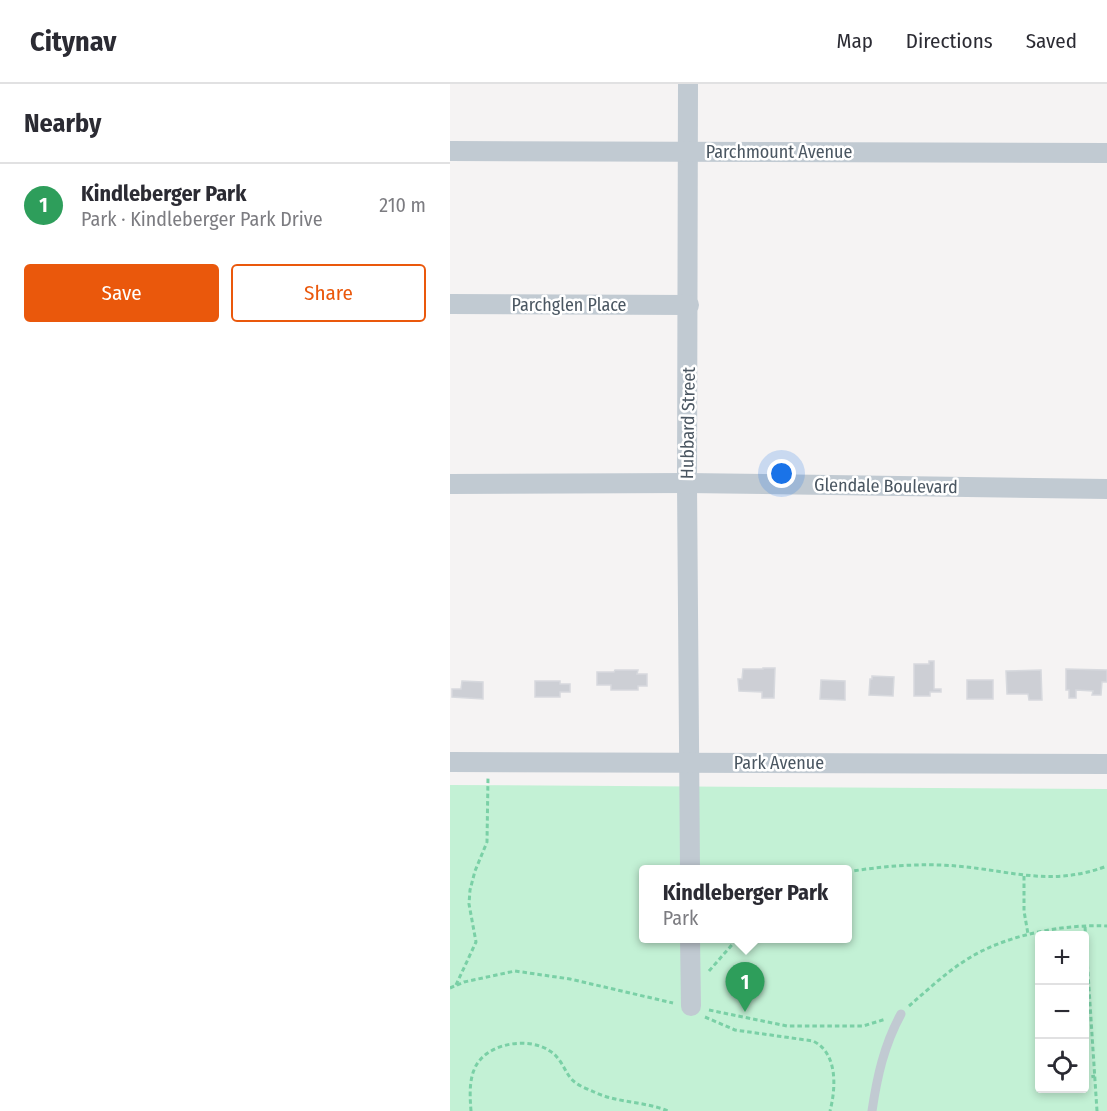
<!DOCTYPE html>
<html lang="en">
<head>
<meta charset="utf-8">
<style>
	body { margin:0; font-family:"Fira Sans Condensed",sans-serif; background:#f7f7f7; color:#2b2b33 }
	.controls { position:absolute; right:18px; bottom:18px; display:grid; overflow:hidden; border-radius:6px; box-shadow:0 3px 9px #0003 }
	.controls button { width:54px; height:54px; display:grid; place-items:center; padding:0; border:0; border-bottom:2px solid #e1e1e2; background:#fff; color:#2b2b33; font:30px sans-serif }
	.you { position:absolute; left:332px; top:390px; width:21px; height:21px; margin:-15px; border:4px solid #fff; border-radius:50%; background:#1a73e8; box-shadow:0 0 0 9px #1a73e833 }
	.badge { display:grid; place-items:center; width:39px; height:39px; border-radius:50%; background:#ea580c; color:#fff; font-size:20px; font-weight:700 }
	.pin { position:absolute; translate:-50% -50px; filter:drop-shadow(0 2px 3px #0008) }
	.pin::after { content:''; position:absolute; top:32px; width:21px; height:18px; background:inherit; clip-path:polygon(0 0,100% 0,50% 100%) }
	.popup { position:absolute; left:189px; top:781px; width:213px; height:78px; box-sizing:border-box; display:grid; place-content:center; border-radius:6px; background:#fff; filter:drop-shadow(0 2px 4px #0005); font-size:20px; white-space:nowrap; color:#7c7c81 }
	.popup b { font-size:22px; color:#2b2b33 }
	.popup::after { content:''; position:absolute; left:50%; top:100%; margin-left:-12px; border:12px solid transparent; border-top-color:#fff }
	.list { margin:0; padding:0; list-style:none }
	h2 { display:flex; justify-content:space-between; align-items:center; height:78px; margin:0; padding:0 24px; font-size:26px }
	h2 small { font-size:20px; font-weight:400; color:#7c7c81 }
	.list li { display:grid; grid-template-columns:39px 1fr auto; gap:18px; align-items:center; box-sizing:border-box; height:84px; padding:0 24px; border-top:2px solid #e1e1e2 }
	.list b { display:block; font-size:22px; white-space:nowrap }
	.list p { margin:0; font-size:20px; white-space:nowrap; color:#7c7c81 }
	.list em { font-size:20px; font-style:normal; color:#7c7c81 }
	.actions { display:flex; gap:12px; padding:18px 24px }
	.actions a { flex:1; padding:14px 0; border:2px solid #ea580c; border-radius:6px; text-align:center; font-size:21px; color:#ea580c }
	.actions .main { background:#ea580c; color:#fff }
	.icon { flex:none; width:33px; height:33px; fill:none; stroke:currentColor; stroke-width:2; stroke-linecap:round; stroke-linejoin:round }
	.map { position:relative; flex:none; width:657px; height:1027px; overflow:hidden }
	header { display:flex; align-items:center; gap:36px; box-sizing:border-box; height:84px; padding:0 30px; background:#fff; border-bottom:2px solid #e1e1e2 }
	header strong { font-size:28px }
	nav { display:flex; gap:33px; margin-inline-start:auto; font-size:21px }
	main { display:flex }
	aside { flex:1; background:#fff }
	.map>svg:first-child { display:block }
	.green { fill:#c3f1d5; fill-rule:evenodd }
	.building { fill:#cdcfd5; stroke:#d7d9de; stroke-width:1.5 }
	.lines { fill:none; stroke-linecap:round; stroke-linejoin:round }
	.path { stroke:#7ad0a6; stroke-width:3; stroke-dasharray:4.5 3; stroke-linecap:butt }
	.lane { stroke:#c1cad2; stroke-width:9 }
	.street { stroke:#c1cad2; stroke-width:20 }
	.labels { text-anchor:middle; dominant-baseline:central; stroke-width:5; stroke-linejoin:round; paint-order:stroke }
	.street-label { font-size:18px; fill:#4a5661; stroke:#fff }
</style>
</head>
<body>
<header>
<strong>Citynav</strong>
<nav><a>Map</a><a>Directions</a><a>Saved</a></nav>
</header>
<main>
<aside>
<h2>Nearby<small></small></h2>
<ul class="list">
<li><span class="badge" style="background:#2e9e5b">1</span><div><b>Kindleberger Park</b><p>Park · Kindleberger Park Drive</p></div><em>210 m</em></li>
</ul>
<div class="actions"><a class="main">Save</a><a>Share</a></div>
</aside>
<div class="map">
<svg width="657" height="1027" viewBox="0 0 657 1027">
	<rect width="100%" height="100%" fill="#f5f3f3"/>
	<path class="green" d="M0 701 657 705V1027H0ZM193 786H397V854H193ZM590 852H634V1004H590Z"/>
	<g class="building">
		<polygon points="479,577 484,577 484,605 491,605 491,608 480,608 480,612 464,612 464,580 479,580"/>
		<polygon points="313,584 325,584 324,614 312,614 312,608 289,607 288,595 292,595 293,585 313,585"/>
		<polygon points="616,585 657,586 657,598 652,598 651,611 642,611 643,607 626,606 626,614 619,614 619,606 616,606"/>
		<polygon points="165,586 188,586 187,590 197,590 197,602 188,602 188,606 161,606 161,601 147,601 147,588 164,588"/>
		<polygon points="591,586 592,616 579,616 578,610 557,610 556,587"/>
		<polygon points="422,592 444,593 443,612 419,611 420,595 422,595"/>
		<polygon points="371,596 395,597 395,616 370,615"/>
		<rect x="517" y="596" width="26" height="19"/>
		<polygon points="12,597 33,598 33,615 2,613 2,605 11,605"/>
		<polygon points="85,597 110,597 110,600 120,600 120,608 110,608 110,613 85,613"/>
	</g>
	<g class="lines">
		<g class="path">
			<path d="M397 788C432 782 472 779 507 782 563 787 601 803 657 782"/>
			<polyline points="574,792 574,827 578,850"/>
			<polyline points="635,843 647,1027"/>
			<polyline points="259,887 288,854"/>
			<polyline points="6,901 26,858 19,820 20,806 25,787 37,758 38,694"/>
			<polyline points="0,904 14,898 65,887 120,895 223,919"/>
			<path d="M459 922C482 902 506 879 534 866 569 849 618 840 657 842"/>
			<polyline points="259,926 337,942 413,942 436,935"/>
			<path d="M255 933 285 946 363 957C388 969 386 1004 380 1027"/>
			<polyline points="634,994 645,992"/>
			<path d="M21 1027C20 1014 19 998 24 986 34 959 78 952 100 967 114 976 115 992 126 999 130 1002 137 1005 142 1007 165 1019 194 1017 218 1027"/>
		</g>
		<path class="lane" d="M422 1027C427 993 434 961 451 930"/>
		<g class="street">
			<polyline points="238,0 237,399 240,786"/>
			<polyline points="0,67 657,69"/>
			<polyline points="0,220 239,221"/>
			<polyline points="0,400 237,399 657,405"/>
			<polyline points="0,678 657,680"/>
			<polyline points="240,854 241,922"/>
		</g>
	</g>
	<g class="labels">
		<g class="street-label">
			<text x="329" y="68">Parchmount Avenue</text>
			<text x="119" y="221">Parchglen Place</text>
			<text transform="translate(238 339) rotate(-89)">Hubbard Street</text>
			<text transform="translate(436 402) rotate(1)">Glendale Boulevard</text>
			<text x="329" y="679">Park Avenue</text>
		</g>
	</g>
</svg>
<div class="controls">
<button>+</button>
<button>−</button>
<button><svg class="icon" aria-label="locate" viewBox="0 0 24 24"><circle cx="12" cy="12" r="6"/><path d="M12 2v4M12 18v4M2 12h4M18 12h4"/></svg></button>
</div>
<div class="you"></div>
<div class="pin badge" style="left:295px;top:928px;background:#2e9e5b">1</div>
<div class="popup"><b>Kindleberger Park</b>Park</div>
</div>
</main>
</body>
</html>
